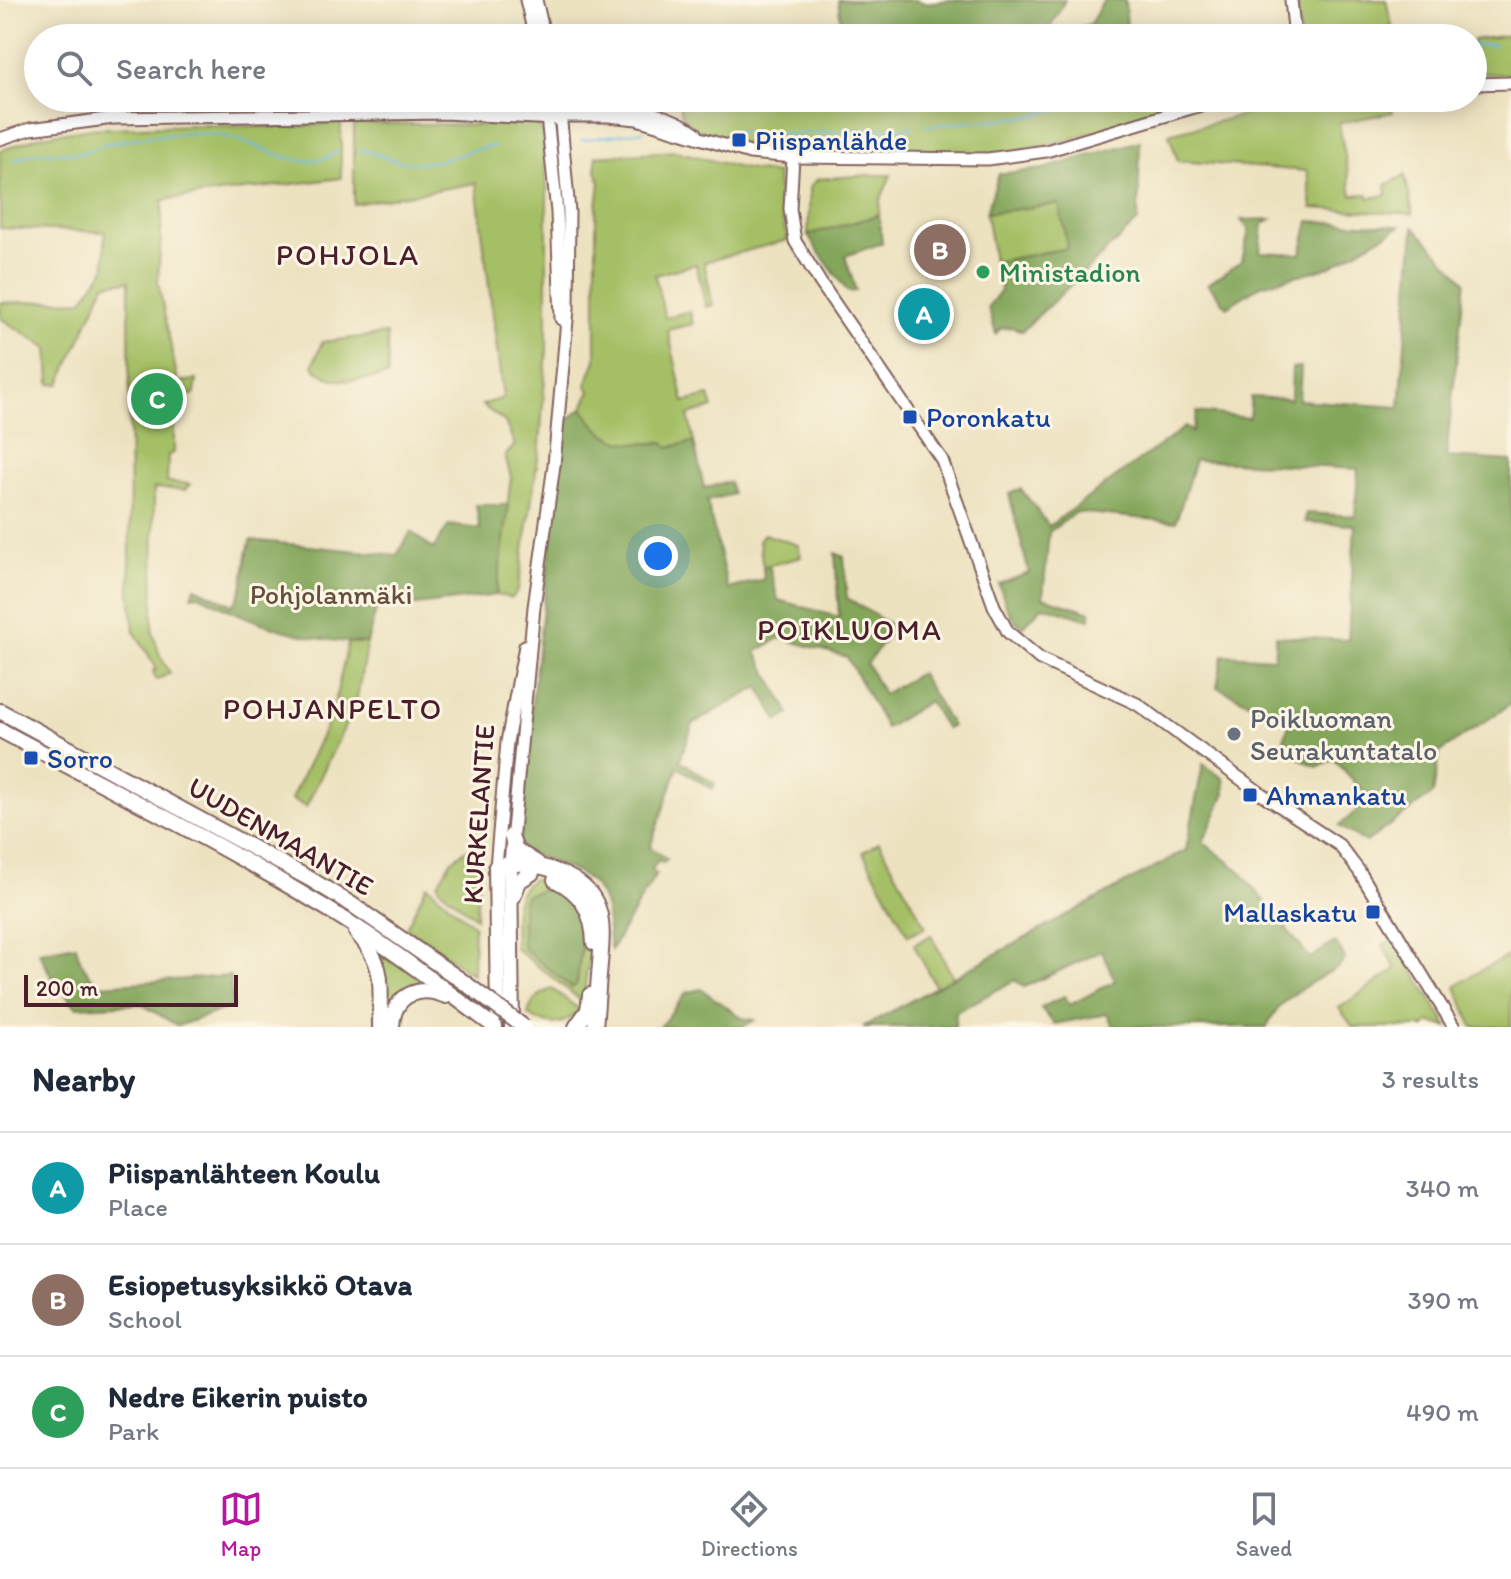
<!DOCTYPE html>
<html lang="en">
<head>
<meta charset="utf-8">
<style>
	body { margin:0; font-family:Itim,sans-serif; background:#f6f6f7; color:#1f2937 }
	.scale { position:absolute; left:24px; bottom:20px; width:214px; box-sizing:border-box; padding-left:8px; border:4px solid #4a1f2b; border-top:0; font-size:22px; line-height:28px; white-space:nowrap; color:#4a1f2b; -webkit-text-stroke:6px #fcf5e5; paint-order:stroke }
	.you { position:absolute; left:658px; top:556px; width:28px; height:28px; margin:-20px; border:6px solid #fff; border-radius:50%; background:#1a73e8; box-shadow:0 0 0 12px #1a73e833 }
	.badge { display:grid; place-items:center; width:52px; height:52px; border-radius:50%; background:#b5179e; color:#fff; font-size:26px; font-weight:700 }
	.pin { position:absolute; translate:-50% -50%; border:4px solid #fff; box-shadow:0 2px 8px #0006 }
	.list { margin:0; padding:0; list-style:none }
	h2 { display:flex; justify-content:space-between; align-items:center; height:104px; margin:0; padding:0 32px; font-size:34px }
	h2 small { font-size:26px; font-weight:400; color:#747a83 }
	.list li { display:grid; grid-template-columns:52px 1fr auto; gap:24px; align-items:center; box-sizing:border-box; height:112px; padding:0 32px; border-top:2px solid #e0e1e3 }
	.list b { display:block; font-size:30px; white-space:nowrap }
	.list p { margin:0; font-size:26px; white-space:nowrap; color:#747a83 }
	.list em { font-size:26px; font-style:normal; color:#747a83 }
	.icon { flex:none; width:44px; height:44px; fill:none; stroke:currentColor; stroke-width:2; stroke-linecap:round; stroke-linejoin:round }
	.map { position:relative; flex:none; width:1511px; height:1027px; overflow:hidden }
	.search { position:absolute; background:#fff; box-shadow:0 4px 20px #0003; left:24px; right:24px; top:24px; height:88px; display:flex; align-items:center; gap:20px; box-sizing:border-box; padding:0 28px; border-radius:44px; color:#747a83; font-size:30px }
	.sheet { height:440px; background:#fff }
	nav { display:flex; justify-content:space-around; align-items:center; box-sizing:border-box; height:112px; border-top:2px solid #e0e1e3; background:#fff; font-size:22px; color:#747a83 }
	nav a { display:grid; justify-items:center; gap:4px }
	nav .on { color:#b5179e }
	.map>svg:first-child { display:block }
	.green { fill:#a4bf65; stroke:#776f48; stroke-width:2 }
	.forest { fill:#83a65a; stroke:#666242; stroke-width:2 }
	.lines { fill:none; stroke-linecap:round; stroke-linejoin:round }
	.stream { stroke:#6ab7e4; stroke-width:2 }
	.minor-casing { stroke:#83635f; stroke-width:15 }
	.major-casing { stroke:#83635f; stroke-width:18 }
	.minor { stroke:#fff; stroke-width:11 }
	.major { stroke:#fff; stroke-width:14 }
	.major-bridge-casing { stroke:#83635f; stroke-width:18; stroke-linecap:butt }
	.major-bridge { stroke:#fff; stroke-width:14 }
	.transit-dot { fill:#1a4fb4; stroke:#fcf5e5; stroke-width:3 }
	.leisure-dot { fill:#2e9e5b; stroke:#fcf5e5; stroke-width:3 }
	.worship-dot { fill:#6b7280; stroke:#fcf5e5; stroke-width:3 }
	.labels { text-anchor:middle; dominant-baseline:central; stroke-width:6; stroke-linejoin:round; paint-order:stroke }
	.transit-label { font-size:28px; fill:#164399; stroke:#fcf5e5; text-anchor:start }
	.leisure-label { font-size:28px; fill:#27864d; stroke:#fcf5e5; text-anchor:start }
	.park-label { font-size:28px; fill:#654f3c; stroke:#fcf5e5 }
	.worship-label { font-size:28px; fill:#5b616d; stroke:#fcf5e5; text-anchor:start }
	.street-label { font-size:28px; fill:#4a1f2b; stroke:#fcf5e5 }
	.neighbourhood-label { font-size:30px; letter-spacing:2px; fill:#4a1f2b; stroke:#fcf5e5 }
</style>
</head>
<body>
<div class="map">
<svg width="1511" height="1027" viewBox="0 0 1511 1027">
	<rect width="100%" height="100%" fill="#fcf5e5"/>
	<filter id="ink" filterUnits="userSpaceOnUse"><feTurbulence type="fractalNoise" baseFrequency=".0125" numOctaves="2"/><feDisplacementMap in="SourceGraphic" scale="16" xChannelSelector="R" yChannelSelector="G"/><feConvolveMatrix kernelMatrix="1 2 1 2 8 2 1 2 1" color-interpolation-filters="sRGB"/></filter>
	<filter id="wash" filterUnits="userSpaceOnUse"><feTurbulence type="fractalNoise" baseFrequency=".006" numOctaves="4" result="noise"/><feDisplacementMap in="SourceGraphic" scale="32" xChannelSelector="R" yChannelSelector="G"/><feGaussianBlur stdDeviation="1.8" result="paint"/><feColorMatrix in="noise" values="0 0 0 0 0 0 0 0 0 0 0 0 0 0 0 0 0 1.4 0 .05"/><feComposite in="paint" operator="in"/></filter>
	<g filter="url(#wash)">
		<rect width="100%" height="100%" fill="#ede2c0"/>
		<g class="green">
			<polygon points="1297,0 1386,0 1395,38 1300,38"/>
			<polygon points="1511,35 1511,75 1473,73 1473,40"/>
			<path d="M683 98H1207C1188 106 1167 109 1148 114 1108 127 1067 142 1025 150 984 158 939 153 898 153 867 153 657 157 683 98Z"/>
			<polygon points="1390,103 1393,112 1339,123 1352,195 1368,194 1369,198 1387,195 1386,185 1405,175 1413,214 1312,208 1307,171 1178,161 1169,134 1267,109"/>
			<polygon points="341,122 341,178 163,200 158,282 178,382 197,380 195,393 174,404 174,453 168,455 167,482 190,484 185,490 154,488 153,633 160,656 170,673 156,680 153,671 157,669 134,631 130,594 129,281 105,284 60,384 50,384 48,348 0,318 0,303 83,300 105,268 105,232 0,228 0,151 40,136 85,129 195,125 292,127"/>
			<polygon points="529,122 538,123 543,134 547,188 547,349 540,445 518,590 512,598 496,595 511,477 505,456 515,445 505,422 482,405 503,398 476,183 354,204 354,123 475,125"/>
			<path d="M676 151 740 168 777 174 779 207 788 240 704 262 713 305 706 307 696 264 655 275 665 318 690 311 693 324 668 330 684 402 709 396 713 408 688 415 694 442 669 447 663 442C625 447 602 442 583 408L590 391 586 385 596 360V214L600 182 596 170V156Z"/>
			<polygon points="869,175 891,175 880,201 879,215 808,235 810,186 818,179"/>
			<polygon points="1059,204 1068,248 994,262 986,213"/>
			<path d="M387 334 388 376C364 379 329 389 313 365L322 342Z"/>
			<polygon points="764,534 798,545 801,557 763,567 759,540"/>
			<polygon points="348,643 367,643 356,703 306,807 291,799 332,714"/>
			<polygon points="879,842 926,927 908,935 863,852"/>
			<polygon points="466,850 480,851 476,918 440,889 438,884 451,861"/>
			<path d="M532 879 552 883 581 905 591 939 583 1002 515 948C515 921 509 897 532 879Z"/>
			<polygon points="427,885 474,926 473,975 406,928"/>
			<polygon points="931,935 953,977 936,987 914,945"/>
			<polygon points="1391,941 1400,949 1448,1027 1429,1022 1426,1027 1353,1027 1339,1008 1396,969 1384,948 1383,944"/>
			<polygon points="374,944 432,987 396,998 389,1006 383,1005"/>
			<path d="M1511 954V1027H1473L1456 987C1472 973 1493 965 1511 954Z"/>
			<path d="M552 989 580 1010C564 1027 549 1027 528 1015 530 1002 540 993 552 989Z"/>
		</g>
		<g class="forest">
			<polygon points="838,0 917,0 924,3 950,0 1065,0 1044,38 843,37"/>
			<polygon points="1104,0 1125,0 1127,27 1132,37 1129,38 1045,38 1090,24"/>
			<polygon points="189,98 263,98 263,105 157,107"/>
			<polygon points="275,98 519,98 519,99 403,107 275,106"/>
			<polygon points="1140,141 1138,221 1022,331 1012,327 1000,329 996,334 988,307 1001,290 994,262 1068,248 1059,204 986,213 999,174 1043,169"/>
			<polygon points="879,215 882,243 845,256 856,291 848,292 815,247 808,235"/>
			<polygon points="1271,219 1263,224 1260,252 1301,254 1309,221 1400,226 1329,267 1261,285 1227,307 1208,284 1242,261 1249,230 1241,220"/>
			<path d="M1414 227 1465 281 1446 457 1511 461V704L1440 752 1433 794 1366 842 1339 826 1370 799 1334 759 1317 767 1295 756 1284 738 1290 722 1217 687 1223 655 1274 658 1276 636 1348 640 1355 525 1305 522 1306 513 1355 516 1358 469 1195 460 1176 522 1077 512 1049 532 1043 597 1091 612 1090 619 1043 606 1023 627C1007 617 1005 601 999 584L1029 573 1009 494 1021 489 1049 526 1185 427 1192 432 1197 412 1249 418 1251 397 1291 399 1292 368 1301 367 1299 400 1400 407Z"/>
			<path d="M583 408C602 442 625 447 663 442L669 447 694 442 704 488 729 482 733 494 707 501 728 589 764 579 763 567 769 565 778 600 839 617 835 553 844 557 847 598 894 627 867 664 883 694 920 673 952 726 946 729 929 701 886 728 847 657 780 638 756 652 790 714 778 721 759 687 693 724 680 760 715 784 712 789 678 767 650 847 667 859 663 863 658 860 652 870 656 874 611 950C606 934 610 916 603 900 590 866 547 866 520 847L517 829 565 421Z"/>
			<path d="M476 505H509L496 595 416 605 403 602 376 610 367 643C303 642 254 623 199 595L192 596 195 587 233 605C248 589 242 561 251 540L397 555 411 532 433 549 449 525 480 529Z"/>
			<path d="M1203 764 1224 779 1225 794 1203 842 1239 870 1310 958 1335 942 1345 958 1340 966C1314 982 1278 997 1267 1027H1114L1107 1014 1054 1024 1041 1008 1064 996 1070 1005 1115 981 1102 951 1024 987 1015 980 956 1012 955 1026 953 1027H863L1186 850Z"/>
			<path d="M546 889C593 905 581 944 577 984L572 988 522 947V905L525 895Z"/>
			<path d="M76 945C79 963 87 975 101 985L230 976 233 1006 178 1026 141 1004 76 1007 51 976 39 952Z"/>
			<polygon points="701,989 742,1018 755,1020 742,1027 660,1027 686,993"/>
		</g>
		<g class="lines">
			<g class="stream">
				<polyline points="1473,45 1495,45"/>
				<polyline points="924,126 1026,117 1104,98"/>
				<polyline points="735,132 797,134 913,127"/>
				<polyline points="581,140 644,131"/>
				<path d="M358 151 363 150C388 159 412 167 438 161 458 156 474 148 494 146"/>
				<path d="M14 160C43 148 51 154 80 153 90 152 99 145 109 143 144 137 198 128 232 138 267 147 302 175 338 152"/>
			</g>
		</g>
	</g>
	<g filter="url(#ink)">
		<g class="lines">
			<g class="minor-casing">
				<g id="minor">
					<polyline points="526,0 535,38"/>
					<polyline points="536,0 545,38"/>
					<polyline points="1291,0 1295,38"/>
					<polyline points="1473,84 1511,83"/>
					<polyline points="545,98 557,212 561,319"/>
					<path d="M469 110C484 108 544 107 552 103 571 110 593 107 614 107 641 108 674 117 696 133"/>
					<polyline points="0,139 30,129 114,118 444,113 553,119 559,116 608,116 637,119 750,153 793,157 988,159 1046,151 1208,103 1238,98"/>
					<polyline points="793,157 790,209 795,241 820,282 942,460 994,606 1008,632 1040,659 1137,704 1263,795 1339,845 1359,871 1454,1027"/>
					<polyline points="510,863 534,607 554,465 568,309 569,212 560,111 557,98"/>
					<polyline points="496,867 507,742 525,646"/>
				</g>
			</g>
			<g class="major-casing">
				<g id="major">
					<polyline points="0,711 310,879 351,904 465,983"/>
					<path d="M0 730C116 792 235 851 347 921 398 953 446 991 495 1027"/>
					<polyline points="511,836 516,850 537,863"/>
					<polyline points="510,863 512,1027"/>
					<path d="M496 867C517 861 538 864 558 872 605 890 604 920 600 964 598 985 597 1006 595 1027"/>
					<polyline points="496,867 498,1014"/>
					<path d="M555 880C582 893 593 913 594 943"/>
					<polyline points="513,897 519,881 532,873"/>
					<path d="M356 932C387 966 380 984 380 1027"/>
					<path d="M392 1027C393 995 418 984 446 996"/>
					<polyline points="576,1027 588,1010 590,995"/>
				</g>
			</g>
			<use href="#minor" class="minor"/>
			<use href="#major" class="major"/>
			<g class="major-bridge-casing">
				<polyline id="major-bridge" points="465,983 524,1027"/>
			</g>
			<use href="#major-bridge" class="major-bridge"/>
		</g>
	</g>
	<g class="transit-dot">
		<rect x="731" y="132" width="16" height="16" rx="4"/>
		<rect x="902" y="409" width="16" height="16" rx="4"/>
		<rect x="23" y="750" width="16" height="16" rx="4"/>
		<rect x="1242" y="787" width="16" height="16" rx="4"/>
		<rect x="1365" y="904" width="16" height="16" rx="4"/>
	</g>
	<circle class="leisure-dot" cx="983" cy="272" r="8"/>
	<circle class="worship-dot" cx="1234" cy="734" r="8"/>
	<g class="labels">
		<g class="transit-label">
			<text x="755" y="140">Piispanlähde</text>
			<text x="926" y="417">Poronkatu</text>
			<text x="47" y="758">Sorro</text>
			<text x="1266" y="795">Ahmankatu</text>
			<text x="1357" y="912" text-anchor="end">Mallaskatu</text>
		</g>
		<g class="leisure-label">
			<text x="999" y="272">Ministadion</text>
		</g>
		<g class="park-label">
			<text x="331" y="594">Pohjolanmäki</text>
		</g>
		<g class="worship-label">
			<text x="1250" y="718">Poikluoman<tspan x="1250" dy="32">Seurakuntatalo</tspan></text>
		</g>
		<g class="street-label">
			<text transform="translate(478 814) rotate(-86)">KURKELANTIE</text>
			<text transform="translate(281 836) rotate(30)">UUDENMAANTIE</text>
		</g>
		<g class="neighbourhood-label">
			<text x="348" y="254">POHJOLA</text>
			<text x="850" y="629">POIKLUOMA</text>
			<text x="333" y="708">POHJANPELTO</text>
		</g>
	</g>
</svg>
<div class="scale">200 m</div>
<div class="you"></div>
<div class="pin badge" style="left:924px;top:314px;background:#0f9aa8">A</div>
<div class="pin badge" style="left:940px;top:250px;background:#8d6e63">B</div>
<div class="pin badge" style="left:157px;top:399px;background:#2e9e5b">C</div>
<div class="search"><svg class="icon" aria-label="search" viewBox="0 0 24 24"><circle cx="10" cy="10" r="6"/><path d="M15 15l6 6"/></svg>Search here</div>
</div>
<section class="sheet">
<h2>Nearby<small>3 results</small></h2>
<ul class="list">
<li><span class="badge" style="background:#0f9aa8">A</span><div><b>Piispanlähteen Koulu</b><p>Place</p></div><em>340 m</em></li>
<li><span class="badge" style="background:#8d6e63">B</span><div><b>Esiopetusyksikkö Otava</b><p>School</p></div><em>390 m</em></li>
<li><span class="badge" style="background:#2e9e5b">C</span><div><b>Nedre Eikerin puisto</b><p>Park</p></div><em>490 m</em></li>
</ul>
</section>
<nav>
<a class="on"><svg class="icon" aria-label="map" viewBox="0 0 24 24"><path d="M3 6l6-2 6 2 6-2v14l-6 2-6-2-6 2zM9 4v14M15 6v14"/></svg>Map</a>
<a><svg class="icon" aria-label="directions" viewBox="0 0 24 24"><path d="M12 3l9 9-9 9-9-9zM9 14v-3h6M13 9l2 2-2 2"/></svg>Directions</a>
<a><svg class="icon" aria-label="saved" viewBox="0 0 24 24"><path d="M7 4h10v16l-5-4-5 4z"/></svg>Saved</a>
</nav>
</body>
</html>
